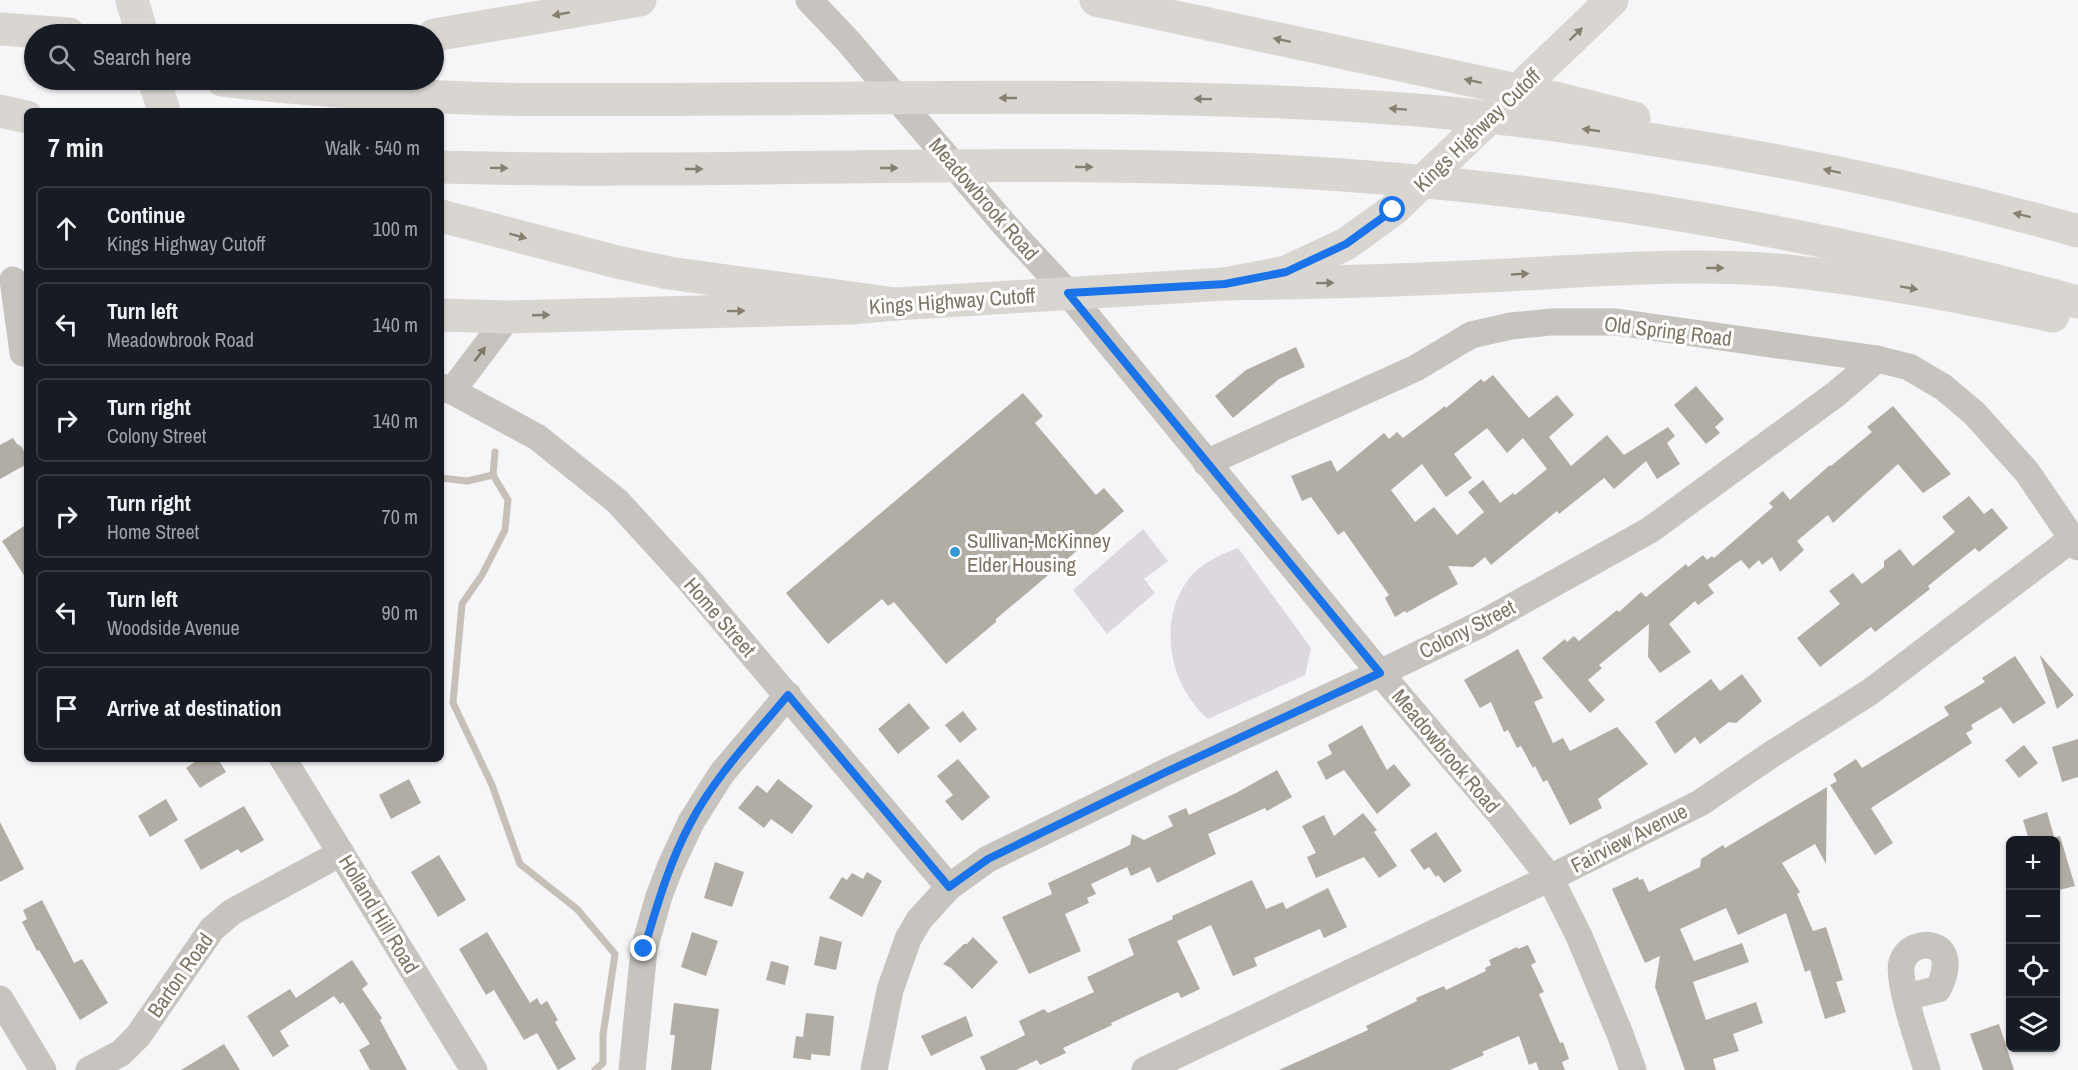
<!DOCTYPE html>
<html lang="en">
<head>
<meta charset="utf-8">
<style>
	body { margin:0; font-family:"Archivo Narrow",sans-serif; background:#20242c; color:#f1f3f6 }
	.controls { position:absolute; right:18px; bottom:18px; display:grid; overflow:hidden; border-radius:9px; box-shadow:0 2px 4px #0004 }
	.controls button { width:54px; height:54px; display:grid; place-items:center; padding:0; border:0; border-bottom:2px solid #363941; background:#171b24; color:#f1f3f6; font:30px sans-serif }
	.stop { position:absolute; width:18px; height:18px; margin:-14px; border:4px solid #1a73e8; border-radius:50%; background:#fff }
	.stop.end { background:#1a73e8; border-color:#fff; box-shadow:0 2px 6px #0008 }
	.list { margin:0; padding:0; list-style:none }
	h2 { display:flex; justify-content:space-between; align-items:center; height:78px; margin:0; padding:0 24px; font-size:26px }
	h2 small { font-size:20px; font-weight:400; color:#9ea1a6 }
	.list li { display:grid; grid-template-columns:39px 1fr auto; gap:18px; align-items:center; box-sizing:border-box; height:84px; margin:0 12px 12px; padding:0 12px; border:2px solid #363941; border-radius:9px }
	.list b { display:block; font-size:22px; white-space:nowrap }
	.list p { margin:0; font-size:20px; white-space:nowrap; color:#9ea1a6 }
	.list em { font-size:20px; font-style:normal; color:#9ea1a6 }
	.icon { flex:none; width:33px; height:33px; fill:none; stroke:currentColor; stroke-width:2; stroke-linecap:round; stroke-linejoin:round }
	.map { position:relative; flex:none; width:2078px; height:1070px; overflow:hidden }
	.search { position:absolute; background:#171b24; box-shadow:0 2px 4px #0004; left:24px; top:24px; width:420px; height:66px; display:flex; align-items:center; gap:15px; box-sizing:border-box; padding:0 21px; border-radius:33px; color:#9ea1a6; font-size:22px }
	.panel { position:absolute; background:#171b24; box-shadow:0 2px 4px #0004; left:24px; top:108px; width:420px; height:654px; border-radius:9px }
	.map>svg:first-child { display:block }
	.green { fill:#ddd7df }
	.lines { fill:none; stroke-linecap:round; stroke-linejoin:round }
	.stream { stroke:#c7c0b9; stroke-width:7 }
	.building { fill:#b2ada4; fill-rule:evenodd }
	.minor { stroke:#c7c4bf; stroke-width:27 }
	.primary { stroke:#d9d6d1; stroke-width:33 }
	.motorway { stroke:#d9d6d1; stroke-width:33 }
	.oneway { fill:#877f70 }
	.oneway2 { fill:#7e7565 }
	.route { stroke:#1a73e8; stroke-width:8 }
	.poi-dot { fill:#3797d7; stroke:#fff; stroke-width:2 }
	.labels { text-anchor:middle; dominant-baseline:central; stroke-width:6; stroke-linejoin:round; paint-order:stroke }
	.street-label { font-size:21px; fill:#7e7565; stroke:#fff }
	.poi-label { font-size:21px; fill:#7e7565; stroke:#fff; text-anchor:start }
</style>
</head>
<body>
<div class="map">
<svg width="2078" height="1070" viewBox="0 0 2078 1070">
	<rect width="100%" height="100%" fill="#f6f6f8"/>
	<g class="green">
		<polygon points="1143,529 1168,561 1144,579 1155,593 1107,634 1073,590"/>
		<path d="M1238 548 1311 648 1305 675 1208 719C1166 683 1155 610 1197 570 1208 560 1224 553 1238 548Z"/>
	</g>
	<g class="lines">
		<g class="stream">
			<polyline points="495,452 493,475 508,500 505,530 482,575 462,604 453,703 492,785 520,864 577,909 615,954 603,1035 603,1063 595,1070"/>
			<polyline points="441,478 467,481 493,475"/>
		</g>
	</g>
	<g class="building">
		<polygon points="1296,347 1305,367 1279,379 1233,418 1215,396 1246,370"/>
		<path d="M1493 375 1529 418 1557 395 1574 415 1549 437 1571 466 1607 435 1624 455 1668 427 1675 436 1667 443 1680 464 1657 479 1646 461 1614 489 1604 478 1559 514 1557 511 1491 565 1485 557 1473 567 1448 566 1458 584 1406 613 1405 611 1395 617 1385 598 1389 595 1344 531 1338 535 1311 497 1302 501 1291 476 1331 460 1337 472 1384 433 1389 439 1397 432 1403 438 1445 406 1446 408 1481 379 1484 382ZM1487 428 1507 453 1523 438 1547 469 1515 495 1513 493 1500 503 1483 480 1468 492 1484 512 1457 535 1434 507 1415 522 1391 490 1422 464 1446 497 1472 478 1454 454Z"/>
		<polygon points="1696,386 1724,419 1715,427 1720,433 1706,444 1674,405"/>
		<polygon points="1023,393 1043,416 1035,423 1096,495 1104,488 1124,511 996,619 996,622 946,664 894,602 888,606 882,599 828,644 786,593"/>
		<polygon points="1893,406 1951,474 1923,493 1898,464 1833,523 1828,515 1797,541 1804,550 1780,572 1772,557 1762,565 1759,560 1749,569 1741,560 1735,564 1708,585 1714,593 1698,605 1695,601 1669,624 1691,652 1660,673 1648,657 1649,624 1599,665 1602,668 1588,680 1605,700 1590,713 1542,658 1565,639 1567,642 1574,636 1579,641 1617,610 1619,612 1641,592 1646,597 1686,564 1688,567 1703,555 1707,560 1712,556 1714,558 1773,507 1769,503 1783,491 1790,500 1830,465 1831,466 1872,432 1867,427"/>
		<polygon points="13,438 17,444 21,446 27,457 27,464 0,479 0,445"/>
		<polygon points="1969,496 1984,514 1992,508 2008,528 1979,552 1975,548 1928,586 1930,589 1875,632 1871,627 1820,667 1797,638 1840,604 1829,591 1853,573 1862,584 1884,567 1884,561 1900,549 1913,566 1955,532 1942,517"/>
		<polygon points="27,524 27,580 2,541"/>
		<polygon points="1518,649 1543,698 1534,702 1553,743 1563,738 1570,751 1617,727 1648,764 1598,799 1602,808 1570,825 1547,780 1543,782 1535,766 1533,768 1521,746 1517,748 1508,730 1504,732 1491,702 1480,708 1464,680"/>
		<polygon points="2040,655 2074,695 2057,709 2040,656"/>
		<polygon points="2015,656 2046,703 2013,724 2001,707 1971,725 1973,729 1966,733 1972,743 1871,808 1893,843 1875,855 1830,785 1837,781 1833,774 1856,759 1862,768 1949,715 1944,707 1985,682 1982,678"/>
		<polygon points="1742,674 1762,701 1736,723 1729,722 1700,744 1695,737 1675,754 1655,722 1711,679 1720,691"/>
		<polygon points="909,703 930,728 898,754 878,729"/>
		<polygon points="963,711 977,729 960,743 945,725"/>
		<polygon points="1362,725 1387,770 1394,764 1411,785 1377,814 1344,770 1326,780 1317,762 1332,754 1328,745"/>
		<polygon points="2078,739 2078,777 2062,782 2052,747"/>
		<polygon points="2024,745 2038,763 2019,778 2005,760"/>
		<polygon points="199,759 218,759 226,772 200,788 186,768"/>
		<polygon points="958,759 990,797 962,821 945,801 953,795 937,776"/>
		<polygon points="1277,770 1292,797 1267,811 1265,808 1208,834 1216,854 1157,883 1150,867 1131,876 1127,867 1091,884 1096,894 1087,898 1089,903 1065,914 1081,951 1029,974 1002,917 1052,894 1048,883 1130,845 1132,834 1144,840 1173,826 1168,816 1186,808 1189,815 1236,793"/>
		<polygon points="409,779 421,803 391,819 379,795"/>
		<polygon points="778,779 813,806 792,834 771,819 764,828 738,808 757,785 767,793"/>
		<polygon points="1827,787 1826,864 1815,844 1782,863 1800,892 1797,894 1813,931 1826,927 1843,980 1836,982 1846,1012 1825,1019 1810,970 1805,972 1786,913 1738,935 1726,908 1680,929 1694,961 1742,943 1749,962 1693,982 1706,1020 1756,1002 1763,1023 1733,1034 1739,1051 1713,1059 1716,1070 1685,1070 1655,987 1660,956 1645,963 1612,889 1638,877 1639,880 1643,879 1649,892 1700,867 1701,859 1723,845 1725,848"/>
		<polygon points="166,799 178,820 150,837 138,816"/>
		<polygon points="244,806 264,840 241,853 238,849 201,870 184,840"/>
		<polygon points="2047,812 2055,840 2055,837 2060,836 2075,886 2055,891 2055,840 2029,840 2023,820"/>
		<polygon points="1363,813 1377,830 1374,832 1397,866 1379,878 1364,857 1316,878 1307,857 1316,853 1302,826 1324,815 1334,836"/>
		<polygon points="0,822 24,869 0,882"/>
		<polygon points="1436,832 1462,871 1444,883 1438,875 1436,877 1429,867 1424,870 1410,850"/>
		<polygon points="439,855 466,900 438,917 411,872"/>
		<polygon points="715,862 744,872 732,907 704,898"/>
		<polygon points="867,872 882,881 862,917 829,898 842,877 847,880 852,873 863,879"/>
		<polygon points="1252,880 1266,909 1283,902 1286,909 1328,888 1347,927 1324,938 1320,929 1254,958 1257,966 1233,976 1211,925 1177,941 1200,989 1181,998 1178,992 1111,1023 1112,1025 1063,1048 1066,1053 1040,1065 1037,1060 1016,1070 986,1070 980,1057 1025,1035 1019,1021 1044,1009 1048,1013 1094,992 1087,977 1134,955 1128,939 1173,919 1172,916"/>
		<polygon points="42,900 74,963 82,959 108,1003 80,1020 39,950 37,951 22,922 27,919 23,910"/>
		<polygon points="487,932 530,1003 537,998 541,1005 547,1001 558,1020 555,1022 576,1059 558,1070 537,1033 524,1040 494,990 486,995 459,949"/>
		<polygon points="692,932 718,941 706,976 681,967"/>
		<polygon points="820,936 842,942 836,970 814,965"/>
		<polygon points="973,937 998,962 972,989 951,968 943,964 964,944 967,944"/>
		<polygon points="1528,945 1536,962 1531,965 1544,992 1539,994 1560,1043 1563,1042 1569,1059 1562,1062 1565,1070 1539,1070 1536,1062 1529,1065 1519,1036 1482,1052 1484,1055 1450,1070 1279,1070 1368,1030 1366,1026 1417,1001 1416,998 1444,986 1446,990 1486,971 1485,968 1491,965 1489,960 1517,947 1518,949"/>
		<polygon points="352,960 368,984 362,989 382,1018 380,1020 407,1070 370,1070 359,1050 370,1044 343,1002 340,1004 334,996 280,1031 289,1046 273,1057 247,1016 290,989 296,998"/>
		<polygon points="771,961 789,966 785,985 766,980"/>
		<polygon points="674,1003 719,1009 711,1070 671,1070 675,1035 670,1035"/>
		<polygon points="806,1013 834,1016 830,1056 811,1054 811,1060 793,1058 796,1036 803,1037"/>
		<polygon points="966,1016 973,1036 931,1056 921,1036"/>
		<polygon points="1999,1024 2014,1070 1983,1070 1970,1034"/>
		<polygon points="224,1044 240,1070 181,1070"/>
	</g>
	<g class="lines">
		<g class="minor">
			<polyline points="809,0 848,41 1003,223 1068,293 1380,673 1499,813 1550,878 1579,936 1620,1034 1633,1070"/>
			<polyline points="13,280 23,353"/>
			<polyline points="441,387 452,391 537,437 617,501 690,581 949,887"/>
			<polyline points="452,391 508,317"/>
			<polyline points="1206,463 1416,368 1471,335 1511,326 1551,322 1616,322 1877,359 1909,367 1943,387 1974,413 2027,472 2078,547"/>
			<polyline points="283,759 474,1070"/>
			<path d="M1907 997 1938 989C1945 976 1952 951 1932 946 1926 944 1919 946 1914 948 1908 951 1904 956 1902 962 1896 979 1921 1050 1927 1070"/>
			<polyline points="0,999 43,1070"/>
			<polyline points="89,1070 121,1053 138,1036 212,929 232,912 341,853"/>
			<polyline points="632,1070 644,949 659,896 671,865 691,822 722,773 788,695"/>
			<polyline points="874,1070 890,990 908,939 919,920 949,887 988,859 1166,772 1380,673 1483,623 1650,530 1836,394 1877,359"/>
			<polyline points="1145,1070 1550,878 1700,803 1772,754 1870,692 2073,538"/>
		</g>
		<g class="primary">
			<polyline points="132,0 142,34"/>
			<polyline points="154,80 164,111"/>
			<polyline points="441,315 508,317 851,308 895,304 1225,284 1286,272 1346,244 1393,210 1612,0"/>
		</g>
		<g class="motorway">
			<polyline points="1096,0 1559,99 1634,118"/>
			<polyline points="0,29 69,34"/>
			<polyline points="434,35 640,0"/>
			<path d="M222 80C312 91 403 96 494 99 788 103 1083 88 1376 107 1470 113 1562 125 1655 140 1798 162 1939 192 2078 231"/>
			<polyline points="0,111 27,117"/>
			<path d="M441 167C720 175 999 157 1278 171 1550 185 1816 231 2078 302"/>
			<polyline points="441,216 617,262 669,273 895,304"/>
			<path d="M1225 284C1319 283 1413 280 1507 275 1600 270 1695 262 1788 271 1877 280 1965 298 2053 316"/>
		</g>
	</g>
	<defs><path id="oneway-solid" d="M-6-.8H1V-3.2L6.5 0L1 3.2V.8H-6Z" transform="scale(1.5)"/></defs>
	<g class="oneway">
		<use href="#oneway-solid" transform="translate(561 14) rotate(170)"/>
		<use href="#oneway-solid" transform="translate(1576 34) rotate(-44)"/>
		<use href="#oneway-solid" transform="translate(1282 40) rotate(-168)"/>
		<use href="#oneway-solid" transform="translate(1473 81) rotate(-168)"/>
		<use href="#oneway-solid" transform="translate(1008 98) rotate(180)"/>
		<use href="#oneway-solid" transform="translate(1203 99) rotate(-179)"/>
		<use href="#oneway-solid" transform="translate(1398 109) rotate(-176)"/>
		<use href="#oneway-solid" transform="translate(1591 130) rotate(-172)"/>
		<use href="#oneway-solid" transform="translate(1084 167)"/>
		<use href="#oneway-solid" transform="translate(499 168) rotate(1)"/>
		<use href="#oneway-solid" transform="translate(889 168)"/>
		<use href="#oneway-solid" transform="translate(694 169)"/>
		<use href="#oneway-solid" transform="translate(1832 171) rotate(-168)"/>
		<use href="#oneway-solid" transform="translate(2022 215) rotate(-166)"/>
		<use href="#oneway-solid" transform="translate(518 236) rotate(15)"/>
		<use href="#oneway-solid" transform="translate(1715 268)"/>
		<use href="#oneway-solid" transform="translate(1520 274) rotate(-3)"/>
		<use href="#oneway-solid" transform="translate(1325 283) rotate(-1)"/>
		<use href="#oneway-solid" transform="translate(1909 288) rotate(10)"/>
		<use href="#oneway-solid" transform="translate(736 311) rotate(-1)"/>
		<use href="#oneway-solid" transform="translate(541 315) rotate(-2)"/>
	</g>
	<use class="oneway2" href="#oneway-solid" transform="translate(480 354) rotate(-53)"/>
	<g class="lines">
		<path class="route" d="M644 949C657 906 669 863 690 824 715 776 754 736 788 695L949 887 988 859 1166 772 1380 673 1068 293 1225 284 1286 272 1346 244 1393 210"/>
	</g>
	<circle class="poi-dot" cx="955" cy="552" r="6"/>
	<g class="labels">
		<g class="street-label">
			<text transform="translate(1477 130) rotate(-44)">Kings Highway Cutoff</text>
			<text transform="translate(984 199) rotate(49)">Meadowbrook Road</text>
			<text transform="translate(952 301) rotate(-4)">Kings Highway Cutoff</text>
			<text transform="translate(1668 331) rotate(7)">Old Spring Road</text>
			<text transform="translate(720 617) rotate(49)">Home Street</text>
			<text transform="translate(1467 629) rotate(-27)">Colony Street</text>
			<text transform="translate(1446 751) rotate(50)">Meadowbrook Road</text>
			<text transform="translate(1629 838) rotate(-27)">Fairview Avenue</text>
			<text transform="translate(379 914) rotate(59)">Holland Hill Road</text>
			<text transform="translate(180 975) rotate(-55)">Barton Road</text>
		</g>
		<g class="poi-label">
			<text x="967" y="540">Sullivan-McKinney<tspan x="967" dy="24">Elder Housing</tspan></text>
		</g>
	</g>
</svg>
<div class="controls">
<button>+</button>
<button>−</button>
<button><svg class="icon" aria-label="locate" viewBox="0 0 24 24"><circle cx="12" cy="12" r="6"/><path d="M12 2v4M12 18v4M2 12h4M18 12h4"/></svg></button>
<button><svg class="icon" aria-label="layers" viewBox="0 0 24 24"><path d="M12 4l9 5-9 5-9-5zM3 14l9 5 9-5"/></svg></button>
</div>
<div class="stop" style="left:1393px;top:210px"></div>
<div class="stop end" style="left:644px;top:949px"></div>
<div class="search"><svg class="icon" aria-label="search" viewBox="0 0 24 24"><circle cx="10" cy="10" r="6"/><path d="M15 15l6 6"/></svg>Search here</div>
<section class="panel">
<h2>7 min<small>Walk · 540 m</small></h2>
<ul class="list">
<li><svg class="icon" aria-label="ahead" viewBox="0 0 24 24"><path d="M12 20V5M6 11l6-6 6 6"/></svg><div><b>Continue</b><p>Kings Highway Cutoff</p></div><em>100 m</em></li>
<li><svg class="icon" aria-label="left" viewBox="0 0 24 24"><path d="M17 20v-9H6M10 6l-5 5 5 5"/></svg><div><b>Turn left</b><p>Meadowbrook Road</p></div><em>140 m</em></li>
<li><svg class="icon" aria-label="right" viewBox="0 0 24 24"><path d="M7 20v-9h11M14 6l5 5-5 5"/></svg><div><b>Turn right</b><p>Colony Street</p></div><em>140 m</em></li>
<li><svg class="icon" aria-label="right" viewBox="0 0 24 24"><path d="M7 20v-9h11M14 6l5 5-5 5"/></svg><div><b>Turn right</b><p>Home Street</p></div><em>70 m</em></li>
<li><svg class="icon" aria-label="left" viewBox="0 0 24 24"><path d="M17 20v-9H6M10 6l-5 5 5 5"/></svg><div><b>Turn left</b><p>Woodside Avenue</p></div><em>90 m</em></li>
<li><svg class="icon" aria-label="arrive" viewBox="0 0 24 24"><path d="M6 21V4h12l-3 4 3 4H6"/></svg><div><b>Arrive at destination</b></div></li>
</ul>
</section>
</div>
</body>
</html>
